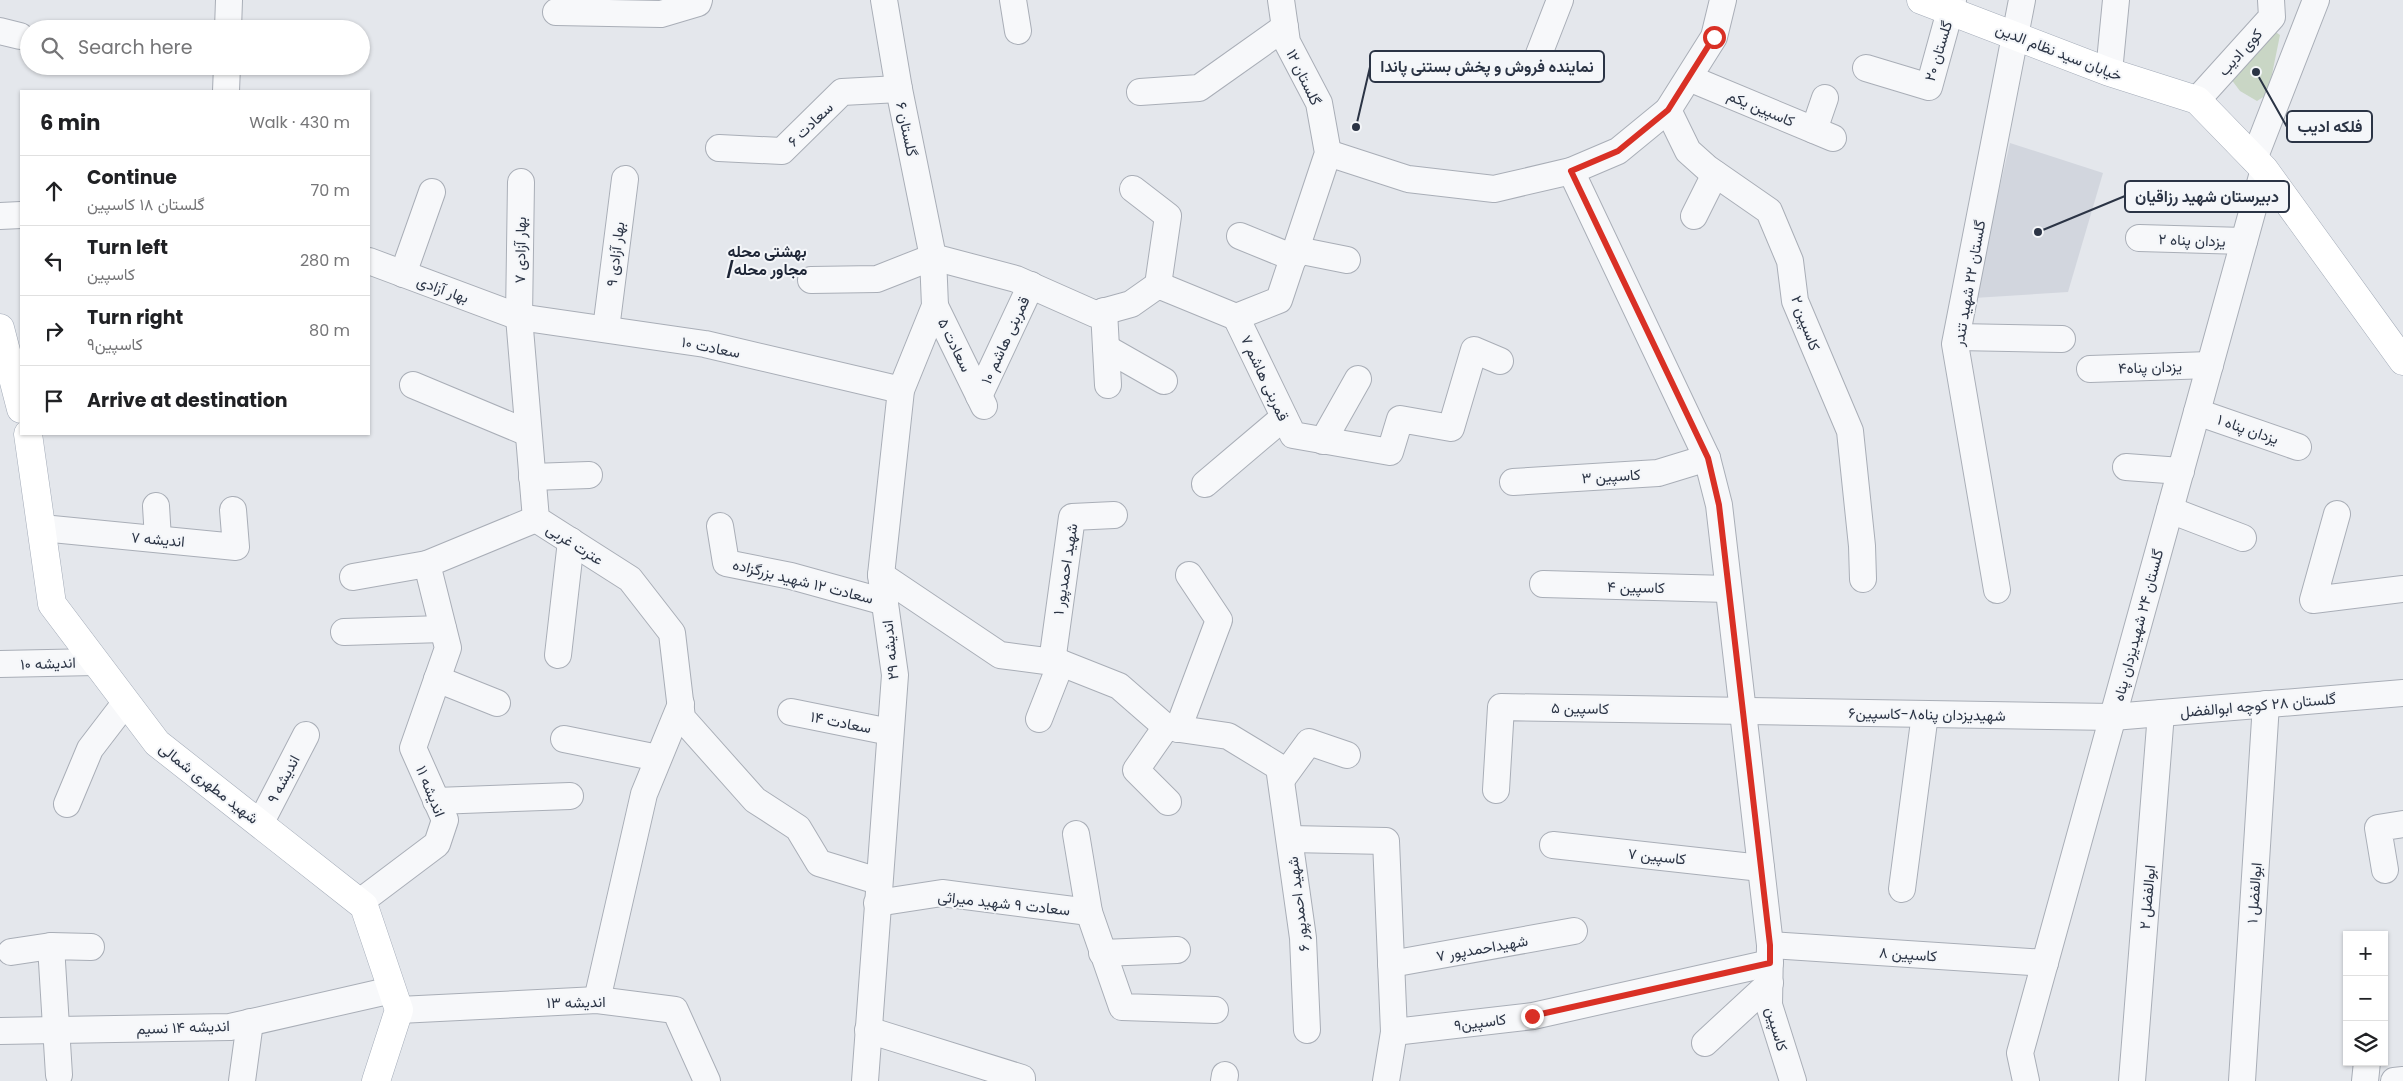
<!DOCTYPE html>
<html lang="en">
<head>
<meta charset="utf-8">
<style>
	body { margin:0; font-family:Poppins,Vazirmatn,sans-serif; background:#f2f2f2; color:#202124 }
	.controls { position:absolute; right:15px; bottom:15px; display:grid; overflow:hidden; border-radius:0px; box-shadow:0 1px 4px #0004 }
	.controls button { width:45px; height:45px; display:grid; place-items:center; padding:0; border:0; border-bottom:1px solid #e0e0e0; background:#fff; color:#202124; font:25px sans-serif }
	.stop { position:absolute; width:15px; height:15px; margin:-11px; border:4px solid #d93025; border-radius:50%; background:#fff }
	.stop.end { background:#d93025; border-color:#fff; box-shadow:0 1px 5px #0008 }
	.list { margin:0; padding:0; list-style:none }
	h2 { display:flex; justify-content:space-between; align-items:center; height:65px; margin:0; padding:0 20px; font-size:21px }
	h2 small { font-size:16px; font-weight:400; color:#757577 }
	.list li { display:grid; grid-template-columns:32px 1fr auto; gap:15px; align-items:center; box-sizing:border-box; height:70px; padding:0 20px; border-top:1px solid #e0e0e0 }
	.list b { display:block; font-size:19px; white-space:nowrap }
	.list p { margin:0; font-size:16px; white-space:nowrap; color:#757577 }
	.list em { font-size:16px; font-style:normal; color:#757577 }
	.icon { flex:none; width:28px; height:28px; fill:none; stroke:currentColor; stroke-width:2; stroke-linecap:round; stroke-linejoin:round }
	.map { position:relative; flex:none; width:2403px; height:1081px; overflow:hidden }
	.search { position:absolute; background:#fff; box-shadow:0 1px 4px #0004; left:20px; top:20px; width:350px; height:55px; display:flex; align-items:center; gap:12px; box-sizing:border-box; padding:0 18px; border-radius:28px; color:#757577; font-size:19px }
	.panel { position:absolute; background:#fff; box-shadow:0 1px 4px #0004; left:20px; top:90px; width:350px; height:345px; border-radius:0px }
	.map>svg:first-child { display:block }
	.built { fill:#d2d6de }
	.green { fill:#c9d6c5 }
	.lines { fill:none; stroke-linecap:round; stroke-linejoin:round }
	.minor-casing { stroke:#a9aeb7; stroke-width:28 }
	.major-casing { stroke:#a3abb8; stroke-width:29 }
	.minor { stroke:#f7f8fa; stroke-width:26 }
	.major { stroke:#fff; stroke-width:28 }
	.route { stroke:#d93025; stroke-width:6 }
	.labels { text-anchor:middle; dominant-baseline:central; stroke-width:4; stroke-linejoin:round; paint-order:stroke }
	.street-label { font-size:15px; fill:#2b3445; stroke:#f4f6f9 }
	.neighbourhood-label { font-size:16px; font-weight:bold; fill:#1d2536; stroke:#f4f6f9 }
	.leader { fill:none; stroke:#2b3445; stroke-width:2 }
	.callout-dot { fill:#2b3445; stroke:#f4f6f9; stroke-width:2 }
	.callout { fill:#f4f6f9; stroke:#2b3445; stroke-width:2 }
	.callout-label { font-size:16px; text-anchor:middle; font-weight:bold; fill:#2b3445 }
</style>
</head>
<body>
<div class="map">
<svg width="2403" height="1081" viewBox="0 0 2403 1081">
	<rect width="100%" height="100%" fill="#e4e7ec"/>
	<polygon class="built" points="2010,143 2103,173 2068,292 1974,298"/>
	<polygon class="green" points="2274,31 2280,35 2268,94 2257,101 2240,91 2231,79 2248,64"/>
	<g class="lines">
		<g class="minor-casing">
			<g id="minor">
				<polyline points="1013,0 1018,31"/>
				<polyline points="556,12 661,14 698,3 699,0"/>
				<polyline points="228,29 229,0"/>
				<polyline points="0,31 20,36"/>
				<polyline points="1539,54 1560,0"/>
				<polyline points="1866,68 1929,87 1953,0"/>
				<polyline points="2109,72 2116,0"/>
				<polyline points="1689,78 1833,138"/>
				<polyline points="226,91 227,66"/>
				<polyline points="1140,92 1199,88 1285,27"/>
				<polyline points="2197,100 2272,17 2271,0"/>
				<polyline points="1668,110 1688,151 1707,168 1769,211 1790,261 1795,301 1850,431 1862,546 1863,579"/>
				<polyline points="1814,130 1825,98"/>
				<polyline points="719,148 782,151 842,92 899,89"/>
				<polyline points="1328,153 1408,179 1494,189 1571,171 1618,151 1668,110 1714,37 1723,0"/>
				<polyline points="2254,159 2316,0"/>
				<polyline points="1571,171 1707,458 1719,505 1770,945 1769,1005 1793,1081"/>
				<polyline points="521,182 519,317 536,519 630,579 672,633 682,718 755,800 798,828 819,863 878,881"/>
				<polyline points="1133,189 1168,216 1158,285"/>
				<polyline points="0,216 21,215"/>
				<polyline points="1694,216 1715,174"/>
				<polyline points="1240,236 1294,258"/>
				<polyline points="2139,238 2244,241"/>
				<polyline points="1297,250 1347,260"/>
				<polyline points="933,257 1016,279 1095,314 1131,304 1158,285 1236,317 1279,300 1328,153 1319,103 1287,42 1281,0"/>
				<polyline points="369,261 519,317 705,344 901,390"/>
				<polyline points="403,274 432,192"/>
				<polyline points="811,280 877,279 933,257"/>
				<polyline points="935,306 984,406"/>
				<polyline points="1104,311 1108,385"/>
				<polyline points="1236,317 1293,435 1390,452 1400,419 1451,428 1474,350 1500,361"/>
				<polyline points="606,329 625,179"/>
				<polyline points="1957,337 2062,339"/>
				<polyline points="1106,348 1164,381"/>
				<polyline points="2090,369 2210,365"/>
				<polyline points="413,385 528,433"/>
				<polyline points="979,396 1031,285"/>
				<polyline points="2197,412 2298,447"/>
				<polyline points="1323,441 1358,379"/>
				<polyline points="2126,467 2181,471"/>
				<polyline points="532,477 589,475"/>
				<polyline points="1513,482 1658,473 1707,458"/>
				<polyline points="1205,484 1284,417"/>
				<polyline points="156,506 158,539"/>
				<polyline points="2170,510 2243,538"/>
				<polyline points="2337,514 2313,600 2403,589"/>
				<polyline points="720,526 726,563 791,576 885,602"/>
				<polyline points="42,528 236,547 233,510"/>
				<polyline points="881,575 1000,655 1061,663 1119,686 1166,727 1228,736 1279,767 1303,938 1307,1030"/>
				<polyline points="353,577 427,564"/>
				<polyline points="1543,584 1728,589"/>
				<polyline points="1997,590 1955,344 2022,0"/>
				<polyline points="344,632 443,629"/>
				<polyline points="558,655 571,541"/>
				<polyline points="1052,662 1072,517 1114,515"/>
				<polyline points="0,664 95,662"/>
				<polyline points="437,679 497,703"/>
				<polyline points="791,712 890,732"/>
				<polyline points="1039,719 1061,663"/>
				<polyline points="1166,727 1136,770 1168,802"/>
				<polyline points="1178,729 1219,620 1189,575"/>
				<polyline points="564,739 658,758"/>
				<polyline points="1282,779 1309,742 1347,755"/>
				<polyline points="1496,790 1501,707 2113,717 2403,693"/>
				<polyline points="436,801 570,796"/>
				<polyline points="67,804 90,749 126,702"/>
				<polyline points="260,824 306,735"/>
				<polyline points="1076,834 1089,912"/>
				<polyline points="1290,839 1386,841 1394,1032 1386,1081"/>
				<polyline points="1553,845 1761,868"/>
				<polyline points="2385,870 2378,828 2403,824"/>
				<polyline points="1902,889 1925,714"/>
				<polyline points="360,902 437,844 445,820 413,748 448,648 427,564 536,519"/>
				<polyline points="877,903 942,893 1089,912 1122,1007 1215,1010"/>
				<polyline points="1770,945 2045,963"/>
				<polyline points="11,952 51,946"/>
				<polyline points="1102,953 1177,950"/>
				<polyline points="1391,964 1574,931"/>
				<polyline points="597,1000 644,794 681,704"/>
				<polyline points="399,1010 597,1000 675,1010 707,1081"/>
				<polyline points="868,1030 1022,1078 1022,1081"/>
				<polyline points="0,1031 230,1027 392,990"/>
				<polyline points="1394,1032 1533,1016 1770,963"/>
				<polyline points="1705,1043 1770,983"/>
				<polyline points="59,1075 51,946 91,947"/>
				<polyline points="242,1081 250,1022"/>
				<polyline points="865,1081 895,675 881,575 901,390 935,306 933,257 899,89 884,0"/>
				<polyline points="1224,1081 1225,1075"/>
				<polyline points="2026,1081 2020,1053 2264,169"/>
				<polyline points="2132,1081 2161,713"/>
				<polyline points="2242,1081 2266,704"/>
				<polyline points="2365,1081 2367,1062"/>
				<polyline points="2394,1081 2403,1080"/>
			</g>
		</g>
		<g class="major-casing">
			<g id="major">
				<polyline points="1921,0 2109,72 2197,100 2264,169 2403,361"/>
				<polyline points="0,328 21,409"/>
				<polyline points="28,434 52,604 157,743 364,906 399,1010 376,1081"/>
			</g>
		</g>
		<use href="#minor" class="minor"/>
		<use href="#major" class="major"/>
	</g>
	<g class="lines">
		<polyline class="route" points="1532,1016 1770,963 1770,945 1719,505 1708,458 1571,171 1618,151 1668,110 1714,37"/>
	</g>
	<g class="labels">
		<g class="street-label">
			<text transform="translate(1938 51) rotate(-73)">گلستان ۲۰</text>
			<text transform="translate(2059 52) rotate(21)">خیابان سید نظام الدین</text>
			<text transform="translate(2240 52) rotate(-48)">کوی ادیب</text>
			<text transform="translate(1304 77) rotate(64)">گلستان ۱۲</text>
			<text transform="translate(1761 108) rotate(23)">کاسپین یکم</text>
			<text transform="translate(810 124) rotate(-44)">سعادت ۶</text>
			<text transform="translate(907 129) rotate(78)">گلستان ۶</text>
			<text transform="translate(2192 240) rotate(2)">یزدان پناه ۲</text>
			<text transform="translate(520 250) rotate(-89)">بهار آزادی ۷</text>
			<text transform="translate(615 254) rotate(-83)">بهار آزادی ۹</text>
			<text transform="translate(1969 283) rotate(-80)">گلستان ۲۲ شهید تندر</text>
			<text transform="translate(443 289) rotate(20)">بهار آزادی</text>
			<text transform="translate(1806 323) rotate(70)">کاسپین ۲</text>
			<text transform="translate(1005 340) rotate(-65)">قمربنی هاشم ۱۰</text>
			<text transform="translate(955 345) rotate(64)">سعادت ۵</text>
			<text transform="translate(711 347) rotate(11)">سعادت ۱۰</text>
			<text transform="translate(2150 367) rotate(-2)">یزدان پناه۴</text>
			<text transform="translate(1265 378) rotate(65)">قمربنی هاشم ۷</text>
			<text transform="translate(2248 429) rotate(19)">یزدان پناه ۱</text>
			<text transform="translate(1611 476) rotate(-4)">کاسپین ۳</text>
			<text transform="translate(158 539) rotate(5)">اندیشه ۷</text>
			<text transform="translate(575 544) rotate(32)">عترت غربی</text>
			<text transform="translate(1065 569) rotate(-81)">شهید احمدپور ۱</text>
			<text transform="translate(803 581) rotate(14)">سعادت ۱۲ شهید بزرگزاده</text>
			<text transform="translate(1636 587) rotate(1)">کاسپین ۴</text>
			<text transform="translate(2138 625) rotate(-75)">گلستان ۲۴ شهیدیزدان پناه</text>
			<text transform="translate(890 650) rotate(-96)">اندیشه ۲۹</text>
			<text transform="translate(48 663) rotate(-2)">اندیشه ۱۰</text>
			<text transform="translate(2258 705) rotate(-5)">گلستان ۲۸ کوچه ابوالفضل</text>
			<text transform="translate(1580 708) rotate(1)">کاسپین ۵</text>
			<text transform="translate(1927 714) rotate(1)">شهیدیزدان پناه۸-کاسپین۶</text>
			<text transform="translate(841 722) rotate(11)">سعادت ۱۴</text>
			<text transform="translate(283 779) rotate(-62)">اندیشه ۹</text>
			<text transform="translate(209 783) rotate(38)">شهید مطهری شمالی</text>
			<text transform="translate(431 791) rotate(68)">اندیشه ۱۱</text>
			<text transform="translate(1657 856) rotate(6)">کاسپین ۷</text>
			<text transform="translate(2254 893) rotate(-86)">ابوالفضل ۱</text>
			<text transform="translate(2147 897) rotate(-85)">ابوالفضل ۲</text>
			<text transform="translate(1004 903) rotate(6)">سعادت ۹ شهید میراثی</text>
			<text transform="translate(1298 904) rotate(-97)">شهید احمدپور ۶</text>
			<text transform="translate(1482 948) rotate(-10)">شهیداحمدپور ۷</text>
			<text transform="translate(1908 954) rotate(4)">کاسپین ۸</text>
			<text transform="translate(576 1002) rotate(-1)">اندیشه ۱۳</text>
			<text transform="translate(1480 1022) rotate(-7)">کاسپین۹</text>
			<text transform="translate(183 1027) rotate(-2)">اندیشه ۱۴ نسیم</text>
			<text transform="translate(1777 1029) rotate(74)">کاسپین</text>
		</g>
		<g class="neighbourhood-label">
			<text x="767" y="251">بهشتی محله<tspan x="767" dy="18">/مجاور محله</tspan></text>
		</g>
	</g>
	<path class="leader" d="M1356 127L1370 67M2256 72L2287 127M2038 232L2125 196"/>
	<g class="callout-dot">
		<circle cx="1356" cy="127" r="5"/>
		<circle cx="2256" cy="72" r="5"/>
		<circle cx="2038" cy="232" r="5"/>
	</g>
	<g class="callout">
		<rect x="1370" y="51" width="234" height="31" rx="5"/>
		<rect x="2287" y="111" width="85" height="31" rx="5"/>
		<rect x="2125" y="181" width="164" height="31" rx="5"/>
	</g>
	<g class="callout-label">
		<text x="1487" y="72">نماینده فروش و پخش بستنی پاندا</text>
		<text x="2330" y="132">فلکه ادیب</text>
		<text x="2207" y="202">دبیرستان شهید رزاقیان</text>
	</g>
</svg>
<div class="controls">
<button>+</button>
<button>−</button>
<button><svg class="icon" aria-label="layers" viewBox="0 0 24 24"><path d="M12 4l9 5-9 5-9-5zM3 14l9 5 9-5"/></svg></button>
</div>
<div class="stop" style="left:1714px;top:37px"></div>
<div class="stop end" style="left:1532px;top:1016px"></div>
<div class="search"><svg class="icon" aria-label="search" viewBox="0 0 24 24"><circle cx="10" cy="10" r="6"/><path d="M15 15l6 6"/></svg>Search here</div>
<section class="panel">
<h2>6 min<small>Walk · 430 m</small></h2>
<ul class="list">
<li><svg class="icon" aria-label="ahead" viewBox="0 0 24 24"><path d="M12 20V5M6 11l6-6 6 6"/></svg><div><b>Continue</b><p>گلستان ۱۸ کاسپین</p></div><em>70 m</em></li>
<li><svg class="icon" aria-label="left" viewBox="0 0 24 24"><path d="M17 20v-9H6M10 6l-5 5 5 5"/></svg><div><b>Turn left</b><p>کاسپین</p></div><em>280 m</em></li>
<li><svg class="icon" aria-label="right" viewBox="0 0 24 24"><path d="M7 20v-9h11M14 6l5 5-5 5"/></svg><div><b>Turn right</b><p>کاسپین۹</p></div><em>80 m</em></li>
<li><svg class="icon" aria-label="arrive" viewBox="0 0 24 24"><path d="M6 21V4h12l-3 4 3 4H6"/></svg><div><b>Arrive at destination</b></div></li>
</ul>
</section>
</div>
</body>
</html>
